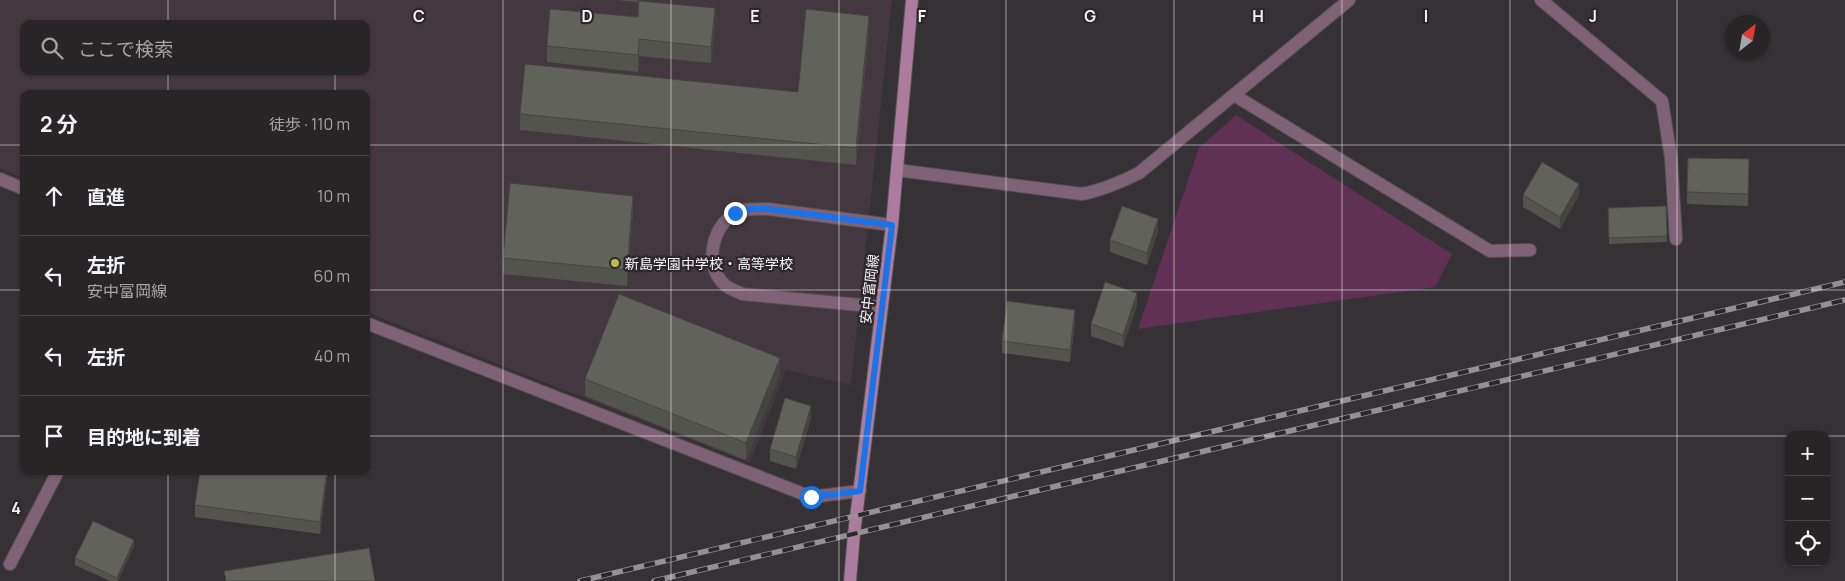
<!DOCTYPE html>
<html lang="ja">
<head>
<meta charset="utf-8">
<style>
	body { margin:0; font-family:Manrope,"Noto Sans JP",sans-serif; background:#302d2f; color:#f1f3f6 }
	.controls { position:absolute; right:15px; bottom:15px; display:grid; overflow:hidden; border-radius:10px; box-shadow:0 1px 4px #0004 }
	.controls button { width:45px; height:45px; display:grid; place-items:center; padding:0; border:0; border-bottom:1px solid #444244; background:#282527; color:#f1f3f6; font:25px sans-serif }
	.compass { position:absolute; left:1725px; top:15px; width:45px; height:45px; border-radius:50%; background:#282527; box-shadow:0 1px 4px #0004; rotate:31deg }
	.stop { position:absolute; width:15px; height:15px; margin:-11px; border:4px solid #1a73e8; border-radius:50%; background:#fff }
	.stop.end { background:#1a73e8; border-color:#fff; box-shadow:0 1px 5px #0008 }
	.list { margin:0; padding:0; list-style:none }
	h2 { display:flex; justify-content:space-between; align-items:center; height:65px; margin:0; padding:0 20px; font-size:21px }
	h2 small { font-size:16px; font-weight:400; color:#a5a5a7 }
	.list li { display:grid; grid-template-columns:32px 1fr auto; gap:15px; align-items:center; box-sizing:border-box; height:80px; padding:0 20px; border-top:1px solid #444244 }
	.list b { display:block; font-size:19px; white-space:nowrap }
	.list p { margin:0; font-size:16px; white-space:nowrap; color:#a5a5a7 }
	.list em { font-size:16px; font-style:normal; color:#a5a5a7 }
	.icon { flex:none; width:28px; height:28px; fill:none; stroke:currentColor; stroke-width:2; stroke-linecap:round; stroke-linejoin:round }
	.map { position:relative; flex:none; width:1845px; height:581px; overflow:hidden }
	.search { position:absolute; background:#282527; box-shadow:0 1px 4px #0004; left:20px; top:20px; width:350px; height:55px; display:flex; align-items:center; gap:12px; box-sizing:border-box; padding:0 18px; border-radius:10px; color:#a5a5a7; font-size:19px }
	.panel { position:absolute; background:#282527; box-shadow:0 1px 4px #0004; left:20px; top:90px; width:350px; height:385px; border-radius:10px }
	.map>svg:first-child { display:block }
	.built { fill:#43383f; fill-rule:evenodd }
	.garden { fill:#613155 }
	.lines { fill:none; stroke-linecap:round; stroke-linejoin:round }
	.lane-casing { stroke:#555053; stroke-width:14 }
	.street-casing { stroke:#555053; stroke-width:14 }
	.secondary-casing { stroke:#555053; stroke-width:14 }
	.lane { stroke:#806277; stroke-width:12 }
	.street { stroke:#806277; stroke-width:12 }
	.secondary { stroke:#ab7c9d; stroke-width:12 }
	.rail-casing { stroke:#959193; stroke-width:5.5 }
	.rail { stroke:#2c272a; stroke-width:4; stroke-dasharray:11; stroke-linecap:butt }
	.wall { fill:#54544f }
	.shaded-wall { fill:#454540 }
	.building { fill:#62625c; stroke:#454540 }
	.route { stroke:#1a73e8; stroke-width:6 }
	.grid { fill:none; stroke:#f7f4f6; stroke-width:1; stroke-opacity:0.55 }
	.poi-dot { fill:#bac045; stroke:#2c272a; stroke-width:2 }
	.labels { text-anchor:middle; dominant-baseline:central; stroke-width:4.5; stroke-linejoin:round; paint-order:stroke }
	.poi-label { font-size:14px; fill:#f7f4f6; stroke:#2c272a; text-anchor:start }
	.street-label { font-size:14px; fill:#f7f4f6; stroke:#2c272a }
	.grid-label { font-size:16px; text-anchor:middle; font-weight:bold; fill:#f7f4f6; stroke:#2c272a; stroke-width:4.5; stroke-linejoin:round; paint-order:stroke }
</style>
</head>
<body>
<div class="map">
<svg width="1845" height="581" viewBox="0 0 1845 581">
	<rect width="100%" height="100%" fill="#363134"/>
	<path class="built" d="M0 0H892L851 385 786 370 750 463 366 312V94H24V178L0 169ZM24 24H366V71H24Z"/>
	<polygon class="garden" points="1236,115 1452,254 1435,287 1138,329 1199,148"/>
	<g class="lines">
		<g class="lane-casing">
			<path id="lane" d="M882 307 742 294C737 291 729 289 725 285 704 267 711 228 734 214 743 208 757 209 768 209L892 225"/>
		</g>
		<g class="street-casing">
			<g id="street">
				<polyline points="1541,0 1662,101 1671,158 1676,239"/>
				<polyline points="1234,95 1490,251 1530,250"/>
				<path d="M897 170 1082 194C1103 190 1121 182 1139 173L1349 0"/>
				<polyline points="0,179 24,189"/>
				<polyline points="366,323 811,497 860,491"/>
				<polyline points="10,564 58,471"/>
			</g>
		</g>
		<g class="secondary-casing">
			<polyline id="secondary" points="850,581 854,534 892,225 912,0"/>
		</g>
		<use href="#lane" class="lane"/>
		<use href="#street" class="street"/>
		<use href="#secondary" class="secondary"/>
		<g class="rail-casing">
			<g id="rail">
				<polyline points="580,581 1845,282"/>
				<polyline points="654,581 1845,300"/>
			</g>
		</g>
		<use href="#rail" class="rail"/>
	</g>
	<g class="wall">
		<polygon points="616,0 638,0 638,2"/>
		<polygon points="715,25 711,63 639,56 638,72 547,62 547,46"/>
		<polygon points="869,32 856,165 520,130 520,114 798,92"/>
		<polygon points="1688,158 1749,159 1748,206 1687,204"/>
		<polygon points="1523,195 1579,195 1560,229 1523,207"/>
		<polygon points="1666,206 1667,242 1609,244 1608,208"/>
		<polygon points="633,212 627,286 503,274 503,258"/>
		<polygon points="1158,231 1147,265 1110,252 1110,240"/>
		<polygon points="1137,305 1123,347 1091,336 1091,324"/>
		<polygon points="1075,322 1070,362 1002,353 1002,341"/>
		<polygon points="780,374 746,460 585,396 585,379"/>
		<polygon points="811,418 796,469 770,461 770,449"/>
		<polygon points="328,471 320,534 195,517 195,505"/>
		<polygon points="134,546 118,581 110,581 75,565 75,558"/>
	</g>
	<g class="shaded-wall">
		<polygon points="715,8 715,25 711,63 711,47"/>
		<polygon points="869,16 869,32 856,165 856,148"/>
		<polygon points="639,39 639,56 638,72 638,55"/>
		<polygon points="1579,184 1579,195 1560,229 1560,217"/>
		<polygon points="633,196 633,212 627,286 627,270"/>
		<polygon points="1158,219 1158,231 1147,265 1147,253"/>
		<polygon points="1137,293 1137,305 1123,347 1123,335"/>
		<polygon points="1075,310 1075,322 1070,362 1070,350"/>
		<polygon points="780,358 780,374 746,460 746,443"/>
		<polygon points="811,406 811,418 796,469 796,457"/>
		<polygon points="327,471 328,471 320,534 320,522"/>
		<polygon points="134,540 134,546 118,581 117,581 117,578"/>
	</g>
	<g class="building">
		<polygon points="639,1 715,8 711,47 639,39 638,55 547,46 550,9 638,17"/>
		<polygon points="806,9 869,16 856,148 520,114 525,64 798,92"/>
		<polygon points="1688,158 1749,159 1748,194 1687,192"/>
		<polygon points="1542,162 1579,184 1560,217 1523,195"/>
		<polygon points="510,183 633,196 627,270 503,258"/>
		<polygon points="1122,206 1158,219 1147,253 1110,240"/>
		<polygon points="1666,206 1667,236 1609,238 1608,208"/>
		<polygon points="1105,282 1137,293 1123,335 1091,324"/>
		<polygon points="619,294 780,358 746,443 585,379"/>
		<polygon points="1007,301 1075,310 1070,350 1002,341"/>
		<polygon points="785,398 811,406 796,457 770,449"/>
		<polygon points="200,471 327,471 320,522 195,505"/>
		<polygon points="93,521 134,540 117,578 75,558"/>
		<polygon points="369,548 375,581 226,581 224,571"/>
	</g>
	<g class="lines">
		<polyline class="route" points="735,213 750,209 768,209 892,225 860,491 811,497"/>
	</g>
	<path class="grid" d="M168 0V24M335 0V24M503 0V581M671 0V581M839 0V581M1006 0V581M1174 0V581M1342 0V581M1510 0V581M1677 0V581M168 71V94M335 71V94M0 145H24M366 145H1845M0 290H24M366 290H1845M0 436H24M366 436H1789M1826 436H1845M168 471V581M335 471V581"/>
	<circle class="poi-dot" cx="615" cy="263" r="5"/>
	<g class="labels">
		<g class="poi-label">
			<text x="625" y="263">新島学園中学校・高等学校</text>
		</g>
		<g class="street-label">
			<text transform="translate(869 289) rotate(-83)">安中富岡線</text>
		</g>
	</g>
	<g class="grid-label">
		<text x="419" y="22">C</text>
		<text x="587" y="22">D</text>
		<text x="755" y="22">E</text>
		<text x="922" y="22">F</text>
		<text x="1090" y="22">G</text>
		<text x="1258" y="22">H</text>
		<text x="1426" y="22">I</text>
		<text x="1593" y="22">J</text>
		<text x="16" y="514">4</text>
	</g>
</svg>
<div class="controls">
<button>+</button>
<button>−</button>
<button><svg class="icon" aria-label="locate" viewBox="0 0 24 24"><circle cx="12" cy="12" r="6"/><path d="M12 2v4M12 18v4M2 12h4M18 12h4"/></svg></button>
</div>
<svg class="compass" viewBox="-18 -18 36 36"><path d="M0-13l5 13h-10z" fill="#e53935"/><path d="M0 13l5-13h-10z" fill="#a5a5a7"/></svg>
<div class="stop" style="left:811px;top:497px"></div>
<div class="stop end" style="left:735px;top:213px"></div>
<div class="search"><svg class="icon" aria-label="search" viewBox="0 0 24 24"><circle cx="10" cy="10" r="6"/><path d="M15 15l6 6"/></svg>ここで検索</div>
<section class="panel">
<h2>2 分<small>徒歩 · 110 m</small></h2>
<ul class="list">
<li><svg class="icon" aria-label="ahead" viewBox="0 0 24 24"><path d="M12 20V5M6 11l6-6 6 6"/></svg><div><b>直進</b></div><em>10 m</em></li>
<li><svg class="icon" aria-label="left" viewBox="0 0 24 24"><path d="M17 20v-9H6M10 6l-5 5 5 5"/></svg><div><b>左折</b><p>安中富岡線</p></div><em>60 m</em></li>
<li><svg class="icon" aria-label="left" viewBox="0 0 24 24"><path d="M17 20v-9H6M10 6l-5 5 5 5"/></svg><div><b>左折</b></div><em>40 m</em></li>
<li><svg class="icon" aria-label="arrive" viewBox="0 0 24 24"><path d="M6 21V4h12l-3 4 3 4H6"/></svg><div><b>目的地に到着</b></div></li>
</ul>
</section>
</div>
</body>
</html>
